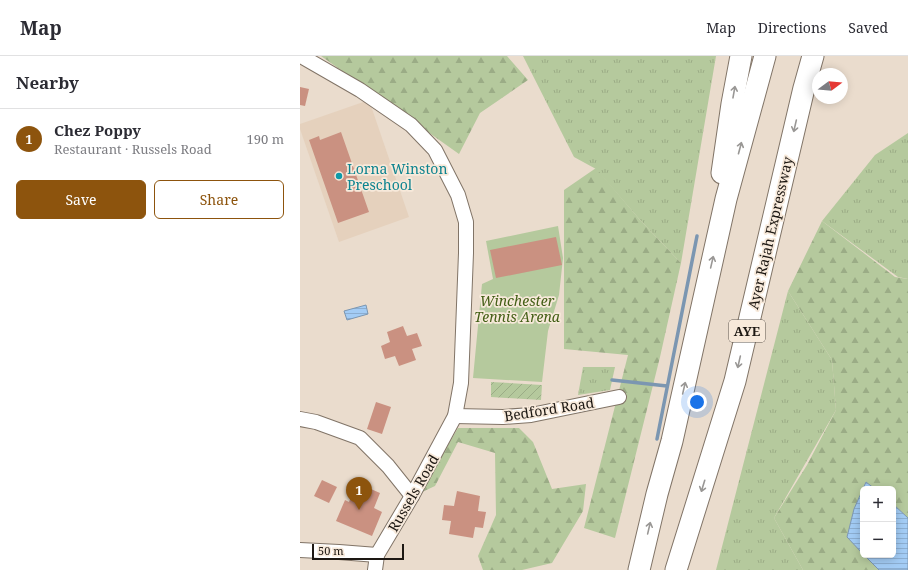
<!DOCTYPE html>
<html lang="en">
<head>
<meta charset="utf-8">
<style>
	body { margin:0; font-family:"Noto Serif",serif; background:#f7f7f7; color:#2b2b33 }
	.controls { position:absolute; right:12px; bottom:12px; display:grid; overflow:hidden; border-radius:6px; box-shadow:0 2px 10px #0003 }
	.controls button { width:36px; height:36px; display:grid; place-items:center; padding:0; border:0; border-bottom:1px solid #e1e1e2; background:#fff; color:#2b2b33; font:20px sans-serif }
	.compass { position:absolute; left:512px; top:12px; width:36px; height:36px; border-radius:50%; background:#fff; box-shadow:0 2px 10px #0003; rotate:74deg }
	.scale { position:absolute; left:12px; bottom:10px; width:92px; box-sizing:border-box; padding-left:4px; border:2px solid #1d1813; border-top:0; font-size:11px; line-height:14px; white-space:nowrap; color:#1d1813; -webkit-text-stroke:3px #f7e9da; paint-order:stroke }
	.you { position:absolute; left:397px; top:346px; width:14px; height:14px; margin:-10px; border:3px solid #fff; border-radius:50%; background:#1a73e8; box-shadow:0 0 0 6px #1a73e833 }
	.badge { display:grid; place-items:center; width:26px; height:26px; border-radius:50%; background:#8d540d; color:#fff; font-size:13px; font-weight:700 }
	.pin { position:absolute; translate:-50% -33px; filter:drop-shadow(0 1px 2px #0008) }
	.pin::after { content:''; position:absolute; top:21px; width:14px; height:12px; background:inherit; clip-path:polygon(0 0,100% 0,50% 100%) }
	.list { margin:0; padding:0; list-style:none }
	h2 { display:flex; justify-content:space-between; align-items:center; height:52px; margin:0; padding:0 16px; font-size:17px }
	h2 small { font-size:13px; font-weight:400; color:#7c7c81 }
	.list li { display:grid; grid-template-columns:26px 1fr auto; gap:12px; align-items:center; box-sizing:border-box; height:60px; padding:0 16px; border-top:1px solid #e1e1e2 }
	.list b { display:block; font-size:15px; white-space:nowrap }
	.list p { margin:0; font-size:13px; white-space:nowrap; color:#7c7c81 }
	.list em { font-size:13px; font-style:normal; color:#7c7c81 }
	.actions { display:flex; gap:8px; padding:12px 16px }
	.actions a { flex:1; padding:9px 0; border:1px solid #8d540d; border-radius:6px; text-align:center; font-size:14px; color:#8d540d }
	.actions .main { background:#8d540d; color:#fff }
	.map { position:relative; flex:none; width:608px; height:514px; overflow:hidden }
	header { display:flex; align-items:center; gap:24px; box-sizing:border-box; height:56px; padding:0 20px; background:#fff; border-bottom:1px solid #e1e1e2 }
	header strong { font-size:19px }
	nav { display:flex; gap:22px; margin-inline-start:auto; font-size:14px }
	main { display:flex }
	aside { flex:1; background:#fff }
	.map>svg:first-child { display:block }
	.built { fill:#e5d1bd }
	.grass { fill:url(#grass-tufts) }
	.forest { fill:url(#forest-firs) }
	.park { fill:#b5c99d }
	.garden { fill:url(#garden-furrows) }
	.water { fill:url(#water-rules); stroke:#7b96b1 }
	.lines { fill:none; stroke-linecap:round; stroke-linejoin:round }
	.stream { stroke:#7b96b1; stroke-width:3.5 }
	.building { fill:#ca9181 }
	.minor-casing { stroke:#817467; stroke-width:16 }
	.highway-casing { stroke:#817467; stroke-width:23 }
	.minor { stroke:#fff; stroke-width:14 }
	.highway { stroke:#fff; stroke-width:21 }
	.oneway { stroke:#999795 }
	.culture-dot { fill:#0f9aa8; stroke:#f7e9da; stroke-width:1.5 }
	.labels { text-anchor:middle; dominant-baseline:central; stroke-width:3.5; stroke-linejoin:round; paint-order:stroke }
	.shield { fill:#f7e9da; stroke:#5e574f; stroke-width:1 }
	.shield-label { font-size:13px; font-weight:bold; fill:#1d1813 }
	.culture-label { font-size:14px; fill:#0d838f; stroke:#f7e9da; text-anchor:start }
	.street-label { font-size:14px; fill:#1d1813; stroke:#f7e9da }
	.park-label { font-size:14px; font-style:italic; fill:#435f16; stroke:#f7e9da }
</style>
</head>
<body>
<header>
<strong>Map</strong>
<nav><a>Map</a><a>Directions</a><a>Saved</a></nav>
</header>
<main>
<aside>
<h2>Nearby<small></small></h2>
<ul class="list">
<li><span class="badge">1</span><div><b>Chez Poppy</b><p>Restaurant · Russels Road</p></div><em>190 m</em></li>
</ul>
<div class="actions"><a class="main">Save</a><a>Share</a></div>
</aside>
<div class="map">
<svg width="608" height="514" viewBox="0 0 608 514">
	<defs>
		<pattern id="grass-tufts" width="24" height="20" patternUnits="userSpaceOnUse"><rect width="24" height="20" fill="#b5c99d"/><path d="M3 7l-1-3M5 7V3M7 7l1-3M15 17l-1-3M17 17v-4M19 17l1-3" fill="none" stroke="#9bac86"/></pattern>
		<pattern id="forest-firs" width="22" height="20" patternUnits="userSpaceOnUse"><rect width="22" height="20" fill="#b5c99d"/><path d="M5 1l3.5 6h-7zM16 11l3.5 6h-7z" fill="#9bac86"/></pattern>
		<pattern id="garden-furrows" width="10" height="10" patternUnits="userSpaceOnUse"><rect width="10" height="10" fill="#b5c99d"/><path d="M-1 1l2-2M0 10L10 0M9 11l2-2" fill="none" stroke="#9bac86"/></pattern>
		<pattern id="water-rules" width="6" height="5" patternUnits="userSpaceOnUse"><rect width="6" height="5" fill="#a3ccf5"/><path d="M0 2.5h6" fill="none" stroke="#8caed1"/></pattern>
	</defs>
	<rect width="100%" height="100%" fill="#eadccd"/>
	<polygon class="built" points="69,44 109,161 39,186 0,73 0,68"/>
	<g class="grass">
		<polygon points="223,0 416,0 381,207 340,164 296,113 274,101"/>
		<polygon points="608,77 608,223 598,221 522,165 575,99"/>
		<polygon points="488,235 532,304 536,354 474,462 503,514 416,514"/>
		<polygon points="283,311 315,311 310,334 278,339"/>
	</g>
	<g class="forest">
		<polygon points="21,0 207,0 228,24 180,57 159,98"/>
		<polygon points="296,112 340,164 381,207 360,301 315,482 284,472 328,299 264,293 264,134"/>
		<polygon points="522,165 595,221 608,223 608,462 593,448 593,433 575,433 566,426 554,453 547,481 579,514 503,514 474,462 507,409 536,354 532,304 488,235"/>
		<polygon points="158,372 219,372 233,386 252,433 286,428 283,455 252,507 222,514 183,514 178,500 196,459 195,397 158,386 135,430 120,437"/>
	</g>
	<polygon class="park" points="258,170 263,202 259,239 248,275 242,326 173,322 182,228 193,223 186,185"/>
	<polygon class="garden" points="191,326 242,329 241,344 191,341"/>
	<g class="water">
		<polygon points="66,249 68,258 47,264 44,255"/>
		<polygon points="566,426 575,433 563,433 563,498 547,481 554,453"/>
		<polygon points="593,448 608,462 608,514 579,514 564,499 593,499"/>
	</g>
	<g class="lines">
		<g class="stream">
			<polyline points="312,324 367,330"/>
			<polyline points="357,383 397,180"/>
		</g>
	</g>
	<g class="building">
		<polygon points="0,31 9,33 5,50 0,49"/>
		<polygon points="41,76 69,156 38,167 9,84 19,80 20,84"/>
		<polygon points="256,181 262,209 196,222 190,194"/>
		<polygon points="103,270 107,280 117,277 122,290 112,293 116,304 99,310 95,300 85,303 81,290 90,286 87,276"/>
		<polygon points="76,346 91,351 82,378 67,373"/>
		<polygon points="22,424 37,431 29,447 14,440"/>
		<polygon points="57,427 80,437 74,452 82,456 72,480 36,465 45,444 49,446"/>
		<polygon points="157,435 180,440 178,455 186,456 183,472 175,471 173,482 149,478 151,465 142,464 144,449 154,450"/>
	</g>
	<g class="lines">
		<g class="minor-casing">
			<g id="minor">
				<polyline points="1,0 60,34 111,69 135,94 158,139 166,166 166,197 161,327 155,360 112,440 77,499 75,514"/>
				<polyline points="155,360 203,361 231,359 319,341"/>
				<polyline points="0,363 16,366 60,382 88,410 112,440"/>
				<polyline points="0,494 39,496 77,499"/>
			</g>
		</g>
		<g class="highway-casing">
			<g id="highway">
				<polyline points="422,117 432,48 441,0"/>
				<polyline points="339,514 357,438 372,385 426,143 465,0"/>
				<polyline points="376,514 435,325 504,32 513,0"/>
			</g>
		</g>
		<use href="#minor" class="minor"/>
		<use href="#highway" class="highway"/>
	</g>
	<defs><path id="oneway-shaft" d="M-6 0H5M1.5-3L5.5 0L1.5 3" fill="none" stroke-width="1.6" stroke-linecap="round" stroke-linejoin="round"/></defs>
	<g class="oneway">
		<use href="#oneway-shaft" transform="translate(434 36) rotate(-80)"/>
		<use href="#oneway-shaft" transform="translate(495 70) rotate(103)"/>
		<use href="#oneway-shaft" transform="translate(440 92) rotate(-75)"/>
		<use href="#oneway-shaft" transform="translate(412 206) rotate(-77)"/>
		<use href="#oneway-shaft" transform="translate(439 306) rotate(103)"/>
		<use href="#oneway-shaft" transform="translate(384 332) rotate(-77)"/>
		<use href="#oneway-shaft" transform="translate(403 430) rotate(107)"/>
		<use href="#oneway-shaft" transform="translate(349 472) rotate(-77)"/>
	</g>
	<circle class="culture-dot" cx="39" cy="120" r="4"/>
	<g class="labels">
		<rect class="shield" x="429" y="264" width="36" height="22" rx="3"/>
		<g class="shield-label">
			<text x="447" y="275">AYE</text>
		</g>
		<g class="culture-label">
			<text x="47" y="112">Lorna Winston<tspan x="47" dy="16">Preschool</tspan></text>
		</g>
		<g class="street-label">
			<text transform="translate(470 177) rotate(-77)">Ayer Rajah Expressway</text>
			<text transform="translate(249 353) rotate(-9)">Bedford Road</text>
			<text transform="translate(113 437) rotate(-60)">Russels Road</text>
		</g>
		<g class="park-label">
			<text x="217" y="244">Winchester<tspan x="217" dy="16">Tennis Arena</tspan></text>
		</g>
	</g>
</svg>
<div class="controls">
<button>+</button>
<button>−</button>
</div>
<svg class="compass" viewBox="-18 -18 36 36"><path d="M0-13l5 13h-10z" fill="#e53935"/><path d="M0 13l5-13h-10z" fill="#7c7c81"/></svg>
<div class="scale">50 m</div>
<div class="you"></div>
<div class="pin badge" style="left:59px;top:454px">1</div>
</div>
</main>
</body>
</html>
